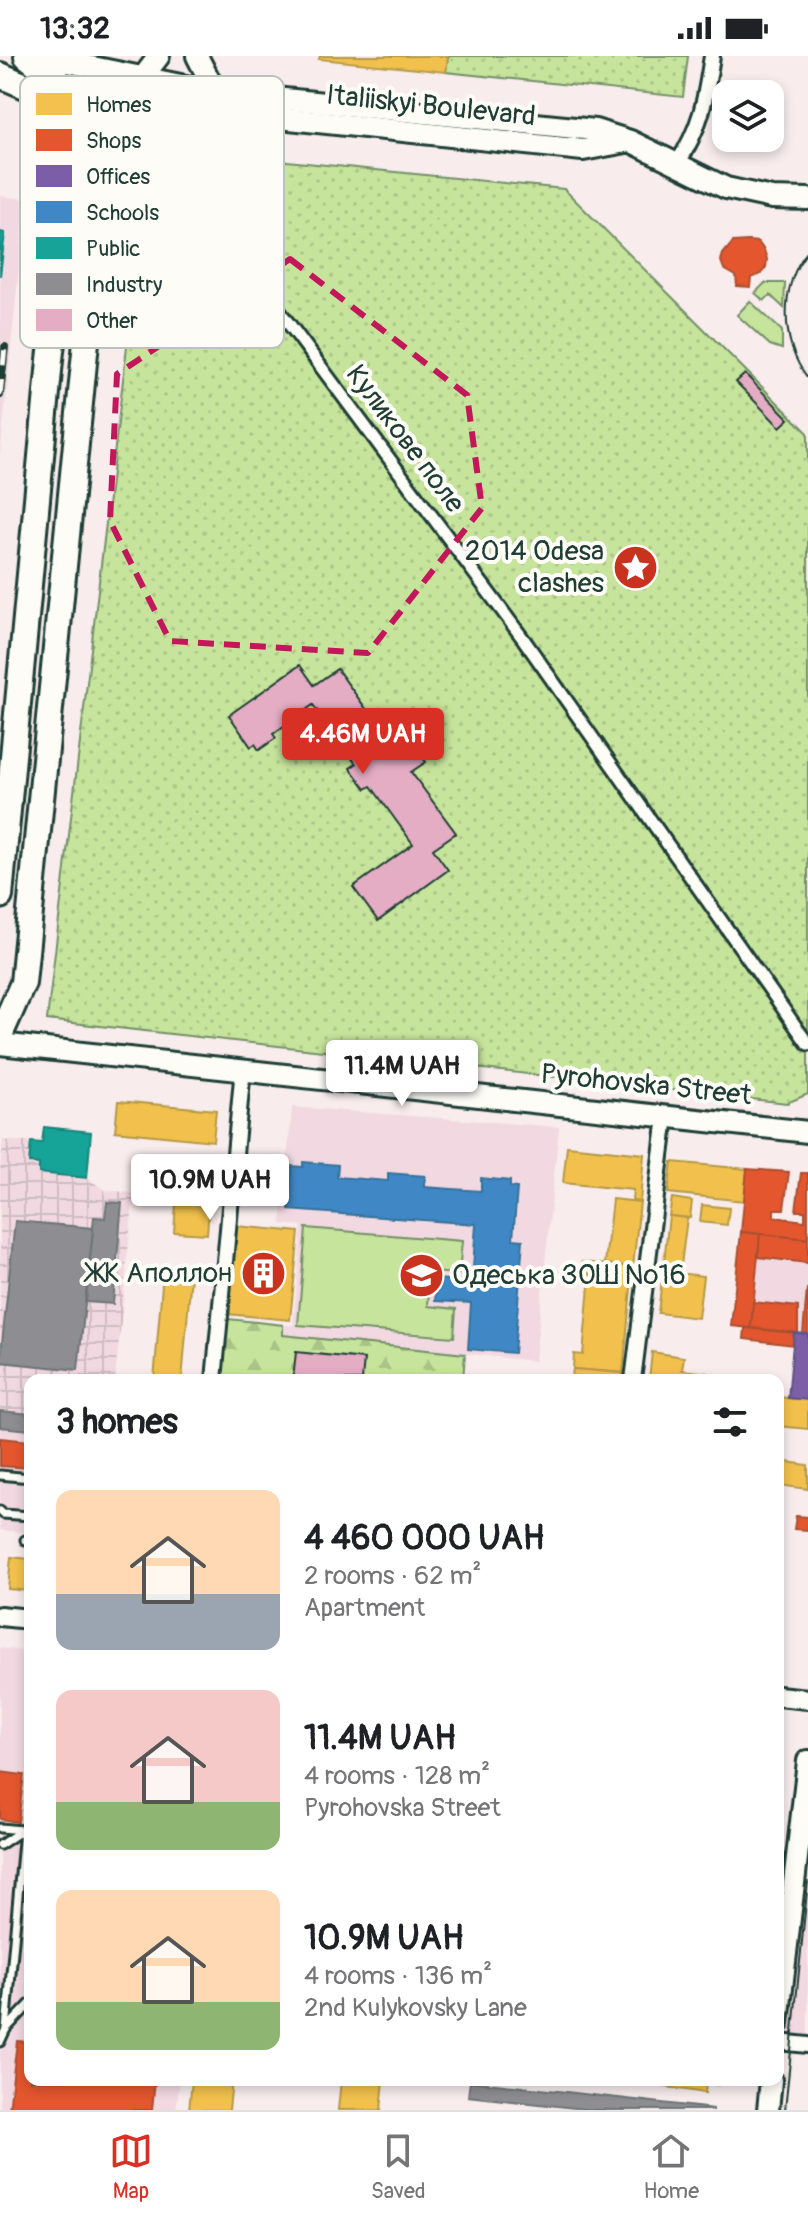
<!DOCTYPE html>
<meta charset="utf-8">
<style>
body{margin:0;font-family:Pangolin,sans-serif;background:#f2f2f2;color:#202124;height:100vh;display:flex;flex-direction:column;font-size:30px;white-space:nowrap}
*{box-sizing:border-box;margin:0}
p{font-size:26px;color:#757577}
.icon{flex:none;width:44px;height:44px;fill:none;stroke:currentColor;stroke-width:2;stroke-linecap:round;stroke-linejoin:round}
.map{position:relative;flex:1;overflow:hidden}
.drawer{position:absolute;left:24px;top:1318px;width:760px;height:712px;display:flex;flex-direction:column;background:#fff;border-radius:16px;box-shadow:0 4px 12px #0003}
.drawer>*{flex:none}
.fabs{position:absolute;left:712px;top:24px;display:grid;gap:16px}
.fabs a{display:grid;place-items:center;width:72px;height:72px;border-radius:16px;background:#fff;box-shadow:0 4px 12px #0003;font-size:40px}
.price{position:absolute;translate:-50% -68px;padding:0 18px;border-radius:8px;background:#fff;color:#222;font-size:26px;line-height:52px;filter:drop-shadow(0 2px 4px #0008)}
.price::after{content:'';position:absolute;left:50%;top:48px;width:24px;height:18px;margin-left:-12px;background:inherit;clip-path:polygon(0 0,100% 0,50% 100%)}
.price.active{background:#d93025;color:#fff}
ul{padding:0;list-style:none}
li{display:flex;align-items:center;gap:24px;height:200px;padding:0 32px}
li span{display:grid;place-items:center;flex:none;width:224px;height:160px;border-radius:16px;color:#555}
li>.icon{margin-inline-start:auto}
span .icon{width:96px;height:96px;fill:#fffc;stroke-width:1}
li b{font-size:34px}
h2{display:flex;justify-content:space-between;align-items:center;height:96px;padding:0 32px;font-size:34px}
.status{display:flex;justify-content:space-between;align-items:center;height:56px;padding:0 40px;background:#fff;direction:ltr}
.status svg{height:22px;fill:currentColor}
.menu{display:flex;justify-content:space-around;align-items:center;height:112px;border-top:2px solid #e0e0e0;background:#fff;font-size:22px;color:#757577}
.menu a{display:grid;justify-items:center;gap:4px}
.menu .active{color:#d93025}
.map>svg:first-child{display:block}
</style>
<div class="status"><b>13:32</b><svg viewBox="0 0 49 12"><path d="M0 12V9h3v3zM5 12V6h3v6zM10 12V3h3v9zM15 12V0h3v12zM26 1h20v11H26zM47 4h2v5h-2z"/></svg></div>
<div class="map">
<svg width="808" height="2054" viewBox="0 0 808 2054">
<defs>
<pattern id="industrial-grid" width="8" height="8" patternUnits="userSpaceOnUse" patternTransform="scale(2)"><rect width="8" height="8" fill="#f2d9e1"/><path d="M0 4h8M4 0v8" fill="none" stroke="#cfbbc2"/></pattern>
<pattern id="forest-firs" width="22" height="20" patternUnits="userSpaceOnUse" patternTransform="scale(2)"><rect width="22" height="20" fill="#c7e49c"/><path d="M5 1l3.5 6h-7zM16 11l3.5 6h-7z" fill="#aac487"/></pattern>
<pattern id="park-dots" width="8" height="8" patternUnits="userSpaceOnUse" patternTransform="scale(2)"><rect width="8" height="8" fill="#c7e49c"/><path d="M2 2h.1M6 6h.1" fill="none" stroke="#aac487" stroke-width="1.8" stroke-linecap="round"/></pattern>
</defs>
<rect width="100%" height="100%" fill="#f8eced"/>
<filter id="ink" filterUnits="userSpaceOnUse"><feTurbulence type="fractalNoise" baseFrequency=".0125" numOctaves="2"/><feDisplacementMap in="SourceGraphic" scale="16" xChannelSelector="R" yChannelSelector="G"/><feConvolveMatrix kernelMatrix="1 2 1 2 8 2 1 2 1" color-interpolation-filters="sRGB"/></filter>
<g filter="url(#ink)">
<g fill="#f2d9e1">
<polygon points="0,140 26,143 0,400"/>
<polygon points="292,1051 559,1071 535,1305 283,1279 283,1269 293,1269 302,1170 281,1168"/>
<polygon points="741,1176 808,1183 808,1278 731,1270"/>
<polygon points="0,1371 30,1374 30,1477 0,1474"/>
<polygon points="0,1592 30,1596 30,2024 180,2024 176,2054 0,2054"/>
<polygon points="808,1715 808,1987 779,1984"/>
</g>
<polygon fill="url(#industrial-grid)" points="3,1084 31,1086 29,1107 87,1122 105,1134 134,1137 115,1324 30,1324 30,1374 0,1371 0,1115"/>
<g fill="#c7e49c" stroke="#739068" stroke-width="2">
<polygon points="765,227 785,227 784,252 770,239 764,245 755,237"/>
<polygon points="750,245 782,275 782,293 770,289 737,259"/>
<polygon points="306,1172 462,1185 459,1218 430,1216 428,1250 456,1253 454,1281 298,1269"/>
</g>
<polygon fill="url(#forest-firs)" stroke="#739068" stroke-width="2" points="228,1263 283,1269 283,1279 465,1298 463,1324 220,1324"/>
<g fill="url(#park-dots)" stroke="#739068" stroke-width="2">
<polygon points="448,0 688,0 683,41 446,16"/>
<polygon points="228,99 564,133 808,377 808,1038 787,1047 47,964 139,189"/>
</g>
<g fill="#f2c14e" stroke="#b39946" stroke-width="2">
<polygon points="320,0 448,0 446,16 319,3"/>
<polygon points="118,1045 216,1054 213,1085 115,1075"/>
<polygon points="567,1090 644,1098 640,1146 632,1145 633,1134 563,1127"/>
<polygon points="179,1106 212,1109 207,1178 174,1176"/>
<polygon points="672,1106 747,1113 744,1145 668,1137"/>
<polygon points="672,1142 692,1145 690,1162 669,1160"/>
<polygon points="612,1143 640,1146 633,1211 605,1208"/>
<polygon points="702,1149 729,1152 727,1169 700,1166"/>
<polygon points="669,1160 687,1162 680,1217 663,1215"/>
<polygon points="236,1170 299,1176 290,1264 227,1258"/>
<polygon points="582,1206 633,1211 623,1317 573,1313 574,1298 583,1299 590,1218 581,1217"/>
<polygon points="663,1215 703,1220 698,1262 658,1257"/>
<polygon points="163,1217 191,1219 182,1324 154,1324"/>
<polygon points="652,1296 684,1301 682,1314 708,1317 707,1324 649,1324"/>
<polygon points="573,1313 623,1317 622,1324 571,1324"/>
<polygon points="778,1341 808,1344 808,1373 778,1370"/>
<polygon points="780,1405 808,1409 808,1433 778,1429"/>
<polygon points="11,1501 30,1503 30,1535 8,1533"/>
<polygon points="192,2024 232,2024 229,2054 189,2054"/>
<polygon points="341,2024 384,2024 381,2054 338,2054"/>
<polygon points="622,2024 719,2024 718,2029 706,2027 705,2037"/>
</g>
<g fill="#e4572e" stroke="#a94f30" stroke-width="2">
<polygon points="748,185 758,186 764,194 767,203 766,211 761,218 751,222 750,231 737,230 736,220 724,213 721,205 723,198 733,186"/>
<polygon points="747,1113 789,1116 784,1153 774,1153 774,1161 805,1165 805,1155 796,1155 801,1117 808,1117 808,1183 741,1176"/>
<polygon points="741,1176 760,1178 751,1272 731,1270"/>
<polygon points="760,1178 808,1183 808,1207 758,1201"/>
<polygon points="807,1233 808,1233 808,1278 803,1278"/>
<polygon points="753,1246 798,1251 798,1277 751,1272"/>
<polygon points="745,1272 794,1277 793,1289 744,1283"/>
<polygon points="0,1382 30,1385 30,1412 0,1410"/>
<polygon points="796,1460 808,1461 808,1474 794,1473"/>
<polygon points="0,1716 24,1719 18,1766 0,1763"/>
<polygon points="17,1985 30,1986 30,2024 155,2024 152,2054 9,2054"/>
</g>
<polygon fill="#7b5ea7" stroke="#5f5484" stroke-width="2" points="794,1277 808,1278 808,1344 788,1342"/>
<polygon fill="#3f88c5" stroke="#35729a" stroke-width="2" points="303,1106 338,1109 337,1121 388,1125 388,1117 425,1120 424,1131 481,1135 481,1122 510,1125 510,1131 517,1132 513,1183 523,1184 514,1297 468,1293 471,1247 435,1245 437,1223 472,1226 476,1168 289,1154 292,1110 303,1111"/>
<g fill="#17a398" stroke="#19847a" stroke-width="2">
<polygon points="0,176 5,177 0,220"/>
<polygon points="44,1071 91,1076 87,1122 39,1117 39,1108 29,1107 31,1086 42,1087"/>
</g>
<g fill="#8d8d92" stroke="#6c7576" stroke-width="2">
<polygon points="107,1146 122,1147 113,1248 86,1246 94,1161 105,1162"/>
<polygon points="15,1165 93,1172 78,1314 0,1306"/>
<polygon points="0,1355 30,1358 30,1374 0,1371"/>
<polygon points="470,2025 713,2053 713,2054 593,2054 468,2040"/>
</g>
<g fill="#e4adc4" stroke="#1f3d34" stroke-width="2">
<polygon points="745,318 789,363 780,371 736,326"/>
<polygon points="300,609 314,629 337,613 383,676 397,666 426,706 411,716 456,777 433,793 448,814 378,865 353,831 413,788 371,730 366,733 350,712 356,708 313,649 273,678 276,682 259,694 255,688 251,691 229,659"/>
<polygon points="296,1296 364,1303 362,1324 293,1324"/>
</g>
<g fill="none" stroke-linecap="round" stroke-linejoin="round">
<defs>
<g id="service">
<polyline points="0,1419 30,1422"/>
<polyline points="0,1455 3,1458 30,1460"/>
<polyline points="25,1484 30,1484"/>
<polyline points="0,1772 22,1774"/>
<polyline points="0,1789 30,1769"/>
<polyline points="6,1973 24,1774"/>
<polyline points="0,1986 6,1973 30,1948"/>
</g>
<polyline id="pedestrian" points="127,50 524,584 808,988"/>
<g id="minor">
<path d="M677,108c25,-39 28,-63 35,-108"/>
<polyline points="214,1324 243,1012"/>
<polyline points="633,1324 666,1060"/>
<polyline points="778,1986 808,1989"/>
</g>
<g id="tertiary">
<polyline points="0,1560 30,1563"/>
<polyline points="778,1640 808,1643"/>
</g>
<g id="secondary">
<polyline points="38,0 215,36 595,74 630,85 726,132 772,142 808,143"/>
<polyline points="197,0 219,43"/>
<polyline points="117,61 124,46 159,0"/>
<polyline points="72,109 97,73 129,53 148,46 232,57 583,94 626,86"/>
<polyline points="0,988 808,1076"/>
<polyline points="778,1967 808,1705"/>
<polyline points="768,2054 771,2024"/>
</g>
<g id="primary">
<polyline points="0,19 37,35 52,48 68,75 72,109 50,304 0,840"/>
<path d="M0,979l23,-52 81,-824c-12,-57 -34,-69 -77,-103"/>
</g>
</defs>
<use href="#service" stroke="#1f3d34" stroke-width="13"/>
<use href="#pedestrian" stroke="#1f3d34" stroke-width="17"/>
<use href="#minor" stroke="#1f3d34" stroke-width="20"/>
<use href="#tertiary" stroke="#1f3d34" stroke-width="24"/>
<use href="#secondary" stroke="#1f3d34" stroke-width="26"/>
<use href="#primary" stroke="#1f3d34" stroke-width="30"/>
<use href="#service" stroke="#fdfcf7" stroke-width="7"/>
<use href="#pedestrian" stroke="#fdfcf7" stroke-width="11"/>
<use href="#minor" stroke="#fdfcf7" stroke-width="14"/>
<use href="#tertiary" stroke="#fdfcf7" stroke-width="18"/>
<use href="#secondary" stroke="#fdfcf7" stroke-width="20"/>
<use href="#primary" stroke="#fdfcf7" stroke-width="24"/>
<g stroke="#1f3d34" stroke-width="2">
<path d="M808,195c-29,33 -28,93 0,127"/>
<polyline points="785,2054 808,1826"/>
</g>
<defs>
<polyline id="rail" points="0,339 5,291"/>
</defs>
<use href="#rail" stroke="#1f3d34" stroke-width="8"/>
<use href="#rail" stroke="#fdfcf7" stroke-width="5" stroke-dasharray="15" stroke-linecap="butt"/>
</g>
</g>
<path fill="none" stroke="#c2185b" stroke-width="6" stroke-dasharray="16 10" stroke-linejoin="round" d="M290,203l177,136 15,113 -114,145 -198,-12 -60,-120 7,-147z"/>
<defs>
<symbol id="sight-disc" viewBox="-11 -11 22 22"><circle r="9.5" fill="#c8321e" stroke="#fdfcf7"/><path d="M0-6L1.8-2.2L6-1.7L2.9 1.2L3.7 5.4L0 3.3L-3.7 5.4L-2.9 1.2L-6-1.7L-1.8-2.2Z" fill="#fff"/></symbol>
<symbol id="building-disc" viewBox="-11 -11 22 22"><circle r="9.5" fill="#c8321e" stroke="#fdfcf7"/><path d="M-4-6H4V6H1V3H-1V6H-4ZM-2.5-4.3h1.7v1.8h-1.7ZM.8-4.3h1.7v1.8H.8ZM-2.5-1h1.7V.8h-1.7ZM.8-1h1.7V.8H.8Z" fill="#fff"/></symbol>
<symbol id="school-disc" viewBox="-11 -11 22 22"><circle r="9.5" fill="#c8321e" stroke="#fdfcf7"/><path d="M0-5L7-2L0 1L-7-2ZM-4 1L0 2.5L4 1V4Q0 6-4 4Z" fill="#fff"/></symbol>
</defs>
<g fill-rule="evenodd">
<use href="#sight-disc" x="610" y="486" width="51" height="51"/>
<use href="#building-disc" x="238" y="1192" width="51" height="51"/>
<use href="#school-disc" x="396" y="1194" width="51" height="51"/>
</g>
<g text-anchor="middle" dominant-baseline="central" stroke-width="8" stroke-linejoin="round" paint-order="stroke">
<g font-size="28" fill="#1f3d34" stroke="#fdfcf7">
<text transform="translate(431 50) rotate(6)">Italiiskyi Boulevard</text>
<text transform="translate(405 383) rotate(53)">Куликове поле</text>
<text transform="translate(646 1029) rotate(6)">Pyrohovska Street</text>
</g>
<g font-size="28" fill="#1f3d34" stroke="#fdfcf7" text-anchor="end">
<text x="604" y="495">2014 Odesa<tspan x="604" dy="32">clashes</tspan></text>
<text x="232" y="1217">ЖК Аполлон</text>
<text x="452" y="1219" text-anchor="start">Одеська ЗОШ №16</text>
</g>
</g>
<rect x="20" y="20" width="264" height="272" rx="12" fill="#fdfcf7" stroke="#bac3bc" stroke-width="2"/>
<rect x="36" y="37" width="36" height="22" fill="#f2c14e"/>
<rect x="36" y="73" width="36" height="22" fill="#e4572e"/>
<rect x="36" y="109" width="36" height="22" fill="#7b5ea7"/>
<rect x="36" y="145" width="36" height="22" fill="#3f88c5"/>
<rect x="36" y="181" width="36" height="22" fill="#17a398"/>
<rect x="36" y="217" width="36" height="22" fill="#8d8d92"/>
<rect x="36" y="253" width="36" height="22" fill="#e4adc4"/>
<g font-size="22" fill="#1f3d34">
<text x="86" y="56">Homes</text>
<text x="86" y="92">Shops</text>
<text x="86" y="128">Offices</text>
<text x="86" y="164">Schools</text>
<text x="86" y="200">Public</text>
<text x="86" y="236">Industry</text>
<text x="86" y="272">Other</text>
</g>
</svg>
<div class="fabs">
<a><svg class="icon" aria-label="layers" viewBox="0 0 24 24"><path d="M12 4l9 5-9 5-9-5zM3 14l9 5 9-5"/></svg></a>
</div>
<b class="price active" style="left:363px;top:720px">4.46M UAH</b>
<b class="price" style="left:402px;top:1052px">11.4M UAH</b>
<b class="price" style="left:210px;top:1166px">10.9M UAH</b>
<section class="drawer">
<h2>3 homes<svg class="icon" aria-label="filters" viewBox="0 0 24 24"><path d="M4 7h16M4 17h16"/><circle cx="9" cy="7" r="2"/><circle cx="15" cy="17" r="2"/></svg></h2>
<ul>
<li><span style="background:linear-gradient(#ffd9b3 65%,#9aa5b1 0)"><svg class="icon" aria-label="home" viewBox="0 0 24 24"><path d="M3 11l9-7 9 7M6 9v11h12V9"/></svg></span><div><b>4 460 000 UAH</b><p>2 rooms · 62 m²</p><p>Apartment</p></div></li>
<li><span style="background:linear-gradient(#f6c9c9 70%,#8fb573 0)"><svg class="icon" aria-label="home" viewBox="0 0 24 24"><path d="M3 11l9-7 9 7M6 9v11h12V9"/></svg></span><div><b>11.4M UAH</b><p>4 rooms · 128 m²</p><p>Pyrohovska Street</p></div></li>
<li><span style="background:linear-gradient(#ffd9b3 70%,#8fb573 0)"><svg class="icon" aria-label="home" viewBox="0 0 24 24"><path d="M3 11l9-7 9 7M6 9v11h12V9"/></svg></span><div><b>10.9M UAH</b><p>4 rooms · 136 m²</p><p>2nd Kulykovsky Lane</p></div></li>
</ul>
</section>
</div>
<nav class="menu">
<a class="active"><svg class="icon" aria-label="map" viewBox="0 0 24 24"><path d="M3 6l6-2 6 2 6-2v14l-6 2-6-2-6 2zM9 4v14M15 6v14"/></svg>Map</a>
<a><svg class="icon" aria-label="saved" viewBox="0 0 24 24"><path d="M7 4h10v16l-5-4-5 4z"/></svg>Saved</a>
<a><svg class="icon" aria-label="home" viewBox="0 0 24 24"><path d="M3 11l9-7 9 7M6 9v11h12V9"/></svg>Home</a>
</nav>
